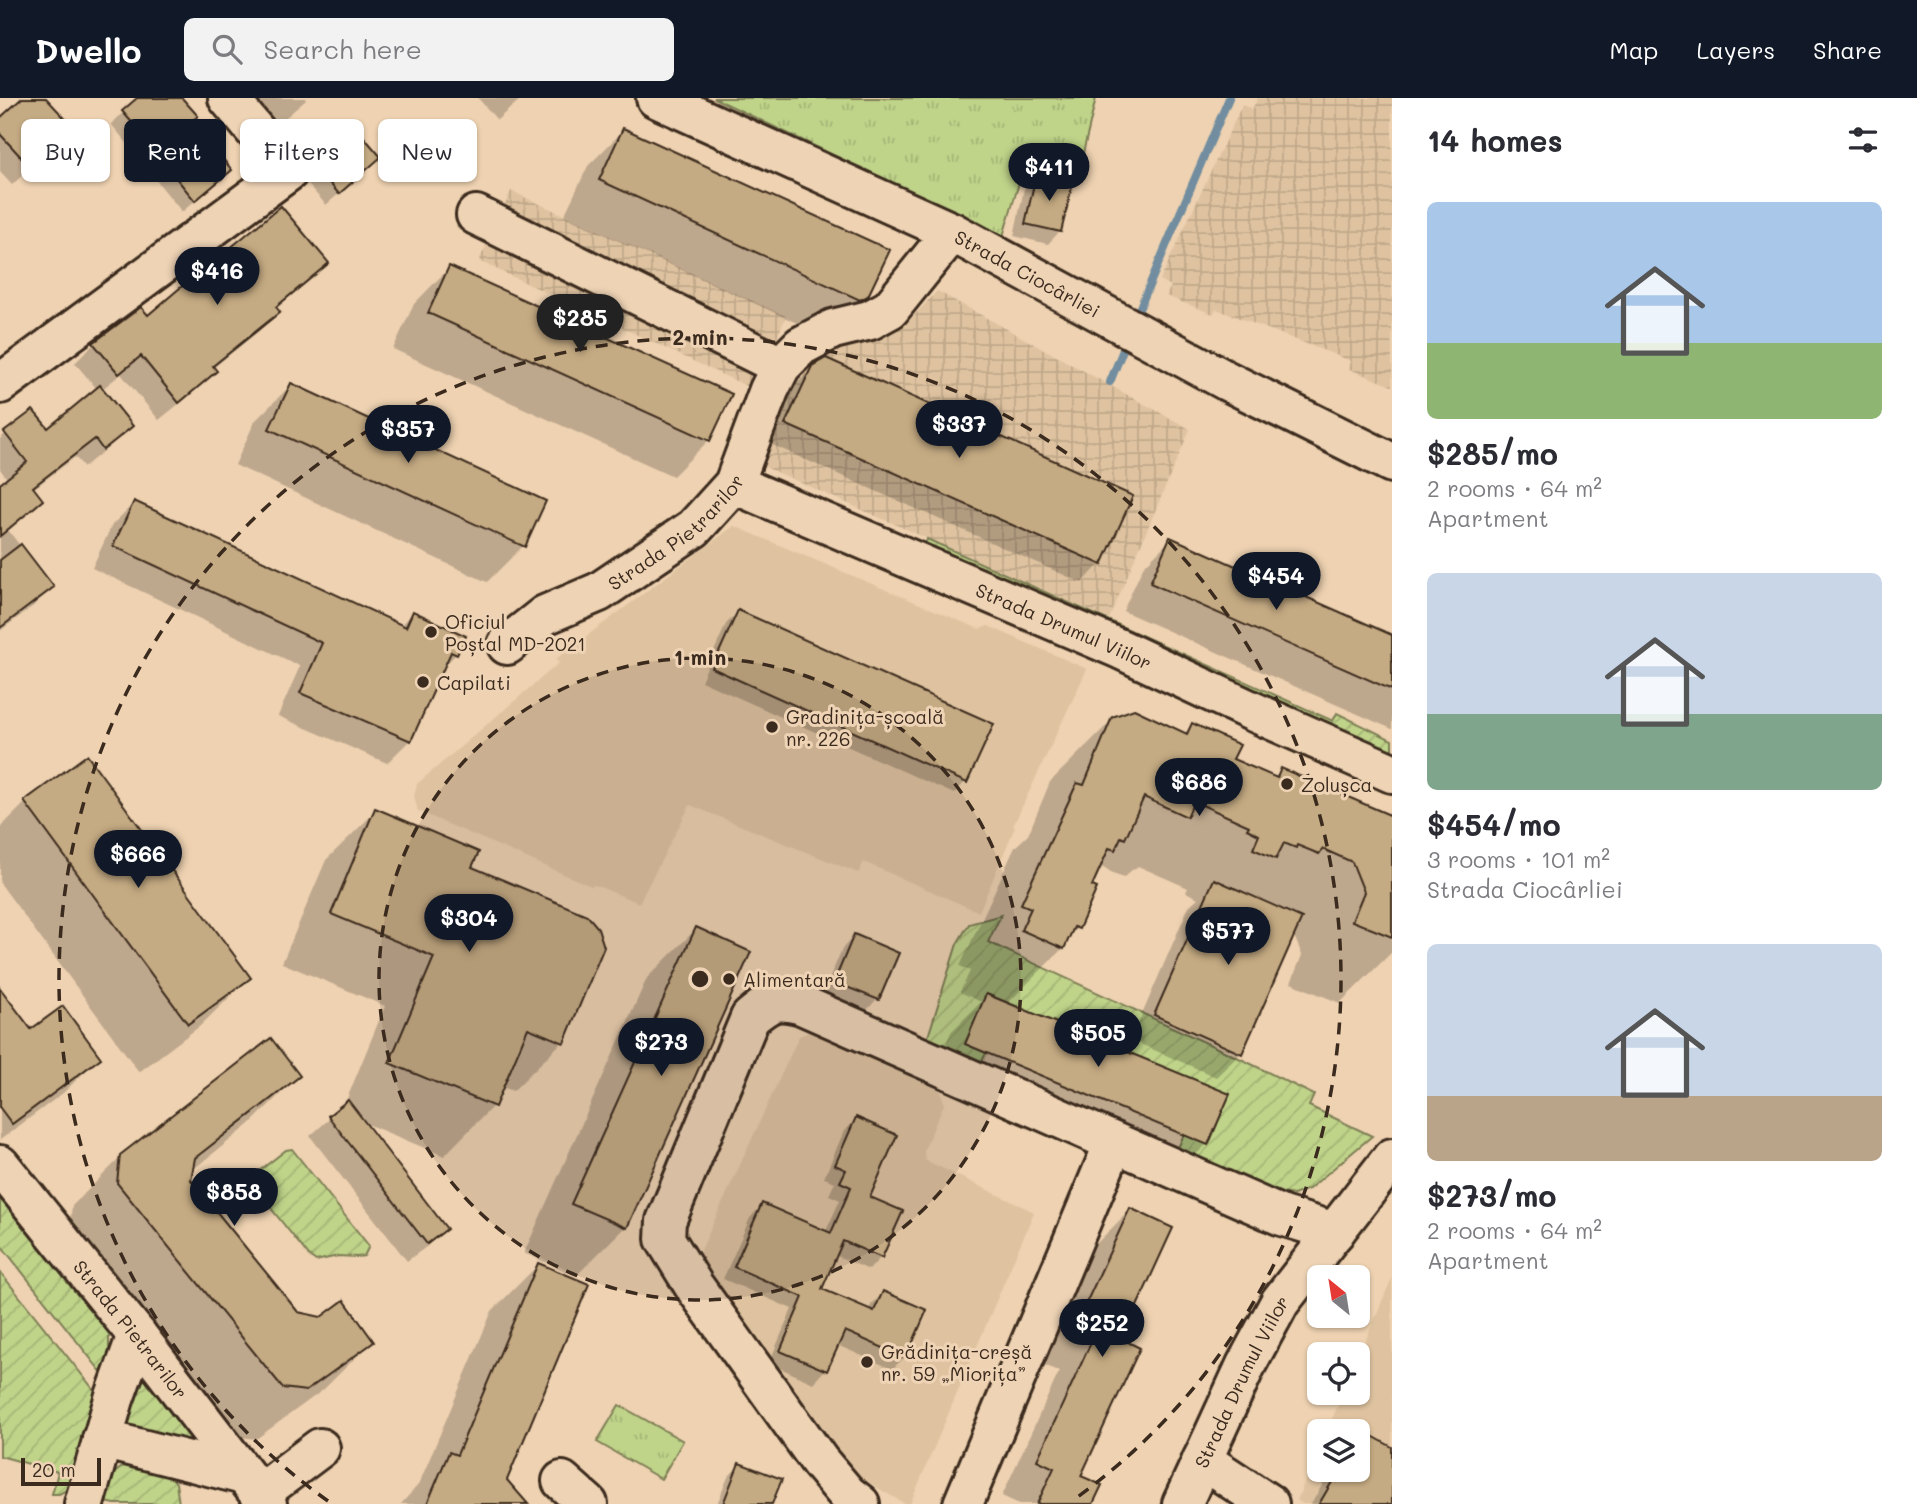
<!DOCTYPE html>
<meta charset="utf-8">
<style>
body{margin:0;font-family:Mali,sans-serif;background:#f2f2f3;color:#2b2b33;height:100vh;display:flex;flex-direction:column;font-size:26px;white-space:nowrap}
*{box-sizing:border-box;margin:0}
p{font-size:23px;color:#7c7c81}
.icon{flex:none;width:38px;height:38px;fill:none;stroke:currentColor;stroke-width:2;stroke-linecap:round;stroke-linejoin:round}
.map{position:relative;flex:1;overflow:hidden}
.panel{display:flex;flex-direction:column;background:#fff;width:525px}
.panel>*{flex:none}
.guide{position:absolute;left:21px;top:21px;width:665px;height:63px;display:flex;gap:14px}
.needle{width:46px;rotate:330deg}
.fabs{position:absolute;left:1307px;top:1167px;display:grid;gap:14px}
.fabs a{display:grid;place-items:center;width:63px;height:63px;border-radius:10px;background:#fff;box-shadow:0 2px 5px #0004;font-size:35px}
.scale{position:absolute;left:21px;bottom:18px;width:80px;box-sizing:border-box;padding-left:7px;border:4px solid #3b2a1e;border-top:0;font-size:19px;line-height:24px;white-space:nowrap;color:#3b2a1e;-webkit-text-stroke:5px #eed3b5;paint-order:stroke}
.price{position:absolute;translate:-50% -60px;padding:0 16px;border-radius:24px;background:#111827;color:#fff;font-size:23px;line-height:46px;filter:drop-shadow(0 2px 4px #0008)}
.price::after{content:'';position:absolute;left:50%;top:42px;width:21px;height:16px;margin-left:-10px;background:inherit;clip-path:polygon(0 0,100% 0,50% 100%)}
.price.selected{background:#222;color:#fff}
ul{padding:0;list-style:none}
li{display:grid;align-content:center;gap:14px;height:371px;padding:0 35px}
li span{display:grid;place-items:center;height:217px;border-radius:10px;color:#555}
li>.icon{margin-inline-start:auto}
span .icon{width:126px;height:126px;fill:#fffc;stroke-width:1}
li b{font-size:30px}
h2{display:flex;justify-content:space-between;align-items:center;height:84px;padding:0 35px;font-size:30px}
.pill{padding:0 24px;border-radius:10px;background:#fff;box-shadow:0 2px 5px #0004;font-size:24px;line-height:63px}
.pill.selected{background:#111827;color:#fff}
header{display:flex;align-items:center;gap:42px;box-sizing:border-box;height:98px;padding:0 35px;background:#111827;color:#fff}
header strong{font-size:33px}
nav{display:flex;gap:38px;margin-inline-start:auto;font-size:24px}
.search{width:490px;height:63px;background:#f2f2f3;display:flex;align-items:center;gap:18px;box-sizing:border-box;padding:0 24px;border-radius:10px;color:#7c7c81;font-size:26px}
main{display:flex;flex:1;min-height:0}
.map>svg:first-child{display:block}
</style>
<header>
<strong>Dwello</strong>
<div class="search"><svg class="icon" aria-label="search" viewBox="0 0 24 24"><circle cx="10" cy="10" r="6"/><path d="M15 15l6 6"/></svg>Search here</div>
<nav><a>Map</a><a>Layers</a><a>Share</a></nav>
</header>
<main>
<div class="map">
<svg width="1392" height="1406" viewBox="0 0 1392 1406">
<defs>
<pattern id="industrial-grid" width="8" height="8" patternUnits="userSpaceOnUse" patternTransform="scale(1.75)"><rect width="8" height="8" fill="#dfc3a0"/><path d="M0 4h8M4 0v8" fill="none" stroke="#c0a889"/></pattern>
<pattern id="park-tufts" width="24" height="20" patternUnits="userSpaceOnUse" patternTransform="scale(1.75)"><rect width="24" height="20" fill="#bfd389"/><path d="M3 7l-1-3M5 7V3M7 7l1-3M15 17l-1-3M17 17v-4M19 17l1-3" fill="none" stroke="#a5b576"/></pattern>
<pattern id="garden-furrows" width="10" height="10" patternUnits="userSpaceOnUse" patternTransform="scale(1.75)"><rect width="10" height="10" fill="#bfd389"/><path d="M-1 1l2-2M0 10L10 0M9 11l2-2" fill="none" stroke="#a5b576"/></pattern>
</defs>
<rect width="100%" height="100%" fill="#eed2b1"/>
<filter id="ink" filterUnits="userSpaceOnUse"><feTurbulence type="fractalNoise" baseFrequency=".0143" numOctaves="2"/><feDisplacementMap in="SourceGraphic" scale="14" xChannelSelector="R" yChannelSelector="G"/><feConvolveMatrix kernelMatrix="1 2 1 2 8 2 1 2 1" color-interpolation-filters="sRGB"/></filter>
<g filter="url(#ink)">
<g fill="#dfc3a0">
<polygon points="734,428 979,531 988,528 1087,571 1013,728 1015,729 979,814 864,764 858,775 690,707 639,805 595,787 591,788 418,713 414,698 417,686 559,565 556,561"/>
<polygon points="811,933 941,993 944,1006 924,1052 925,1062 1034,1114 910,1406 905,1406 831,1362 695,1165 799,938"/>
<polygon points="1392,1180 1392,1406 1303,1406 1297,1402 1319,1350 1320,1372 1358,1372 1358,1334 1327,1333 1343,1295 1358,1295 1358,1260"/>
</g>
<g fill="url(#industrial-grid)">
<polygon points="1258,0 1392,0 1392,288 1349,271 1351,263 1216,211 1213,216 1166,198 1171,188 1160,182 1242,7 1252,11"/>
<polygon points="511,93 786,218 755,292 479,163"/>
<polygon points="937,193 1190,331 1109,521 765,369 762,352 800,259 899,216 910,222"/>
</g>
<g fill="url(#park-tufts)" stroke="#7d7e54" stroke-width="2">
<polygon points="714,0 1096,0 1080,68 1027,58 1003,138"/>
<polygon points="619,1307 683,1343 661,1381 597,1344"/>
</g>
<g fill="url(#garden-furrows)" stroke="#7d7e54" stroke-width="2">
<polygon points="927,441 1333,623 1337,615 1392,642 1392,662 924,451"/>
<polygon points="1001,817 988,844 1241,961 1314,997 1309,1008 1372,1038 1309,1091 1294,1097 1274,1094 1176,1055 1184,1036 1209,1046 1229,996 987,896 966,946 986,955 978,973 927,942 957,846 969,826"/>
<polygon points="292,1051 369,1148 364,1158 357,1159 338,1158 316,1163 309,1158 254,1089 254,1077 286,1052"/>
<polygon points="0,1089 109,1228 109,1254 102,1275 0,1146"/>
<polygon points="0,1174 98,1297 73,1389 59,1396 52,1396 58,1374 0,1358"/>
<path d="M146,1280l8,3 42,61 -13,2 -48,-12c-1,-2 -6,-8 -6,-10 -2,-11 9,-38 17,-44z"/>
<polygon points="126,1366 167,1373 176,1385 179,1406 115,1406 101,1403 112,1377"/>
</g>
<g fill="#0003">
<polygon points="24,0 44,0 53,49 12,87 0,74 0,22"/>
<polygon points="140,0 180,0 190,23 230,72 182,114 147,71 148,70 111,26"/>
<polygon points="257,0 305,0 306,2 277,27"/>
<polygon points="478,0 522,0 497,22"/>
<polygon points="350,25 367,71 326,107 297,74"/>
<polygon points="624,32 867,197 830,234 823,237 564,118 588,68"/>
<polygon points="1036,79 1060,133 1048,146 1014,138 1024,91"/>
<polygon points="326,165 308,184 275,211 278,214 259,233 213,270 215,273 196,292 159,322 121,276 101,292 130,328 111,347 84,369 75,359 32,392 41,402 8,432 52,489 33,508 0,533 0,388 8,382 0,371 0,341 6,335 47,332 97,291 75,265 94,246 148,220"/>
<polygon points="449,170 709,342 673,378 393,251 414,206"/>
<polygon points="813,269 1100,466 1082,485 768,345 794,289"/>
<polygon points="291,287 544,404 523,448 487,484 235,367 255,323"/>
<polygon points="134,405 400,528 413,515 456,556 442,570 410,642 387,665 278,618 300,568 92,470 112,427"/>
<polygon points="1171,441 1392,539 1392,631 1123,513 1143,469"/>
<polygon points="738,514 966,683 954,696 701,583 726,526"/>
<polygon points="1113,621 1184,636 1192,627 1231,662 1273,680 1282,672 1392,720 1392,854 1340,905 1291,885 1302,857 1293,835 1241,955 1216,979 1131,942 1189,808 1198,800 1186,794 1188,790 1138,768 1134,772 1133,771 1123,780 1099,768 1090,788 1095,791 1077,830 1067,840 1063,850 1007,906 1207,1046 1171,1081 931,982 951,934 981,904 960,894 970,873 960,868 1015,749 1028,737 1050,684"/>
<polygon points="87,660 249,880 200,928 139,974 0,785 0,730 25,705"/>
<polygon points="376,713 470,770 562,944 513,993 502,989 493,1008 444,1058 362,1024 445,1130 426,1149 407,1163 310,1038 344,1008 385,908 282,865 326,762"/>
<polygon points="696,831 625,1129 576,1178 524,1155 647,880"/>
<polygon points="854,838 896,856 877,901 865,914 823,896 842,851"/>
<polygon points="0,893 31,934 99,960 63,995 0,1042"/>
<polygon points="298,978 249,1027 191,1073 189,1083 297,1215 372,1243 323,1292 256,1341 234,1338 69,1135 72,1108 121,1059"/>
<polygon points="857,1021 868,1100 881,1159 869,1172 835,1157 820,1191 869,1212 871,1207 883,1195 905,1259 892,1271 837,1247 825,1272 813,1285 769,1265 792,1211 723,1181 750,1120 762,1107 825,1135 840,1102 829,1097 835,1084 824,1080 844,1033"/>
<polygon points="1130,1112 1120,1242 1079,1379 1091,1406 1019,1406 1002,1398 1059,1274 1041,1265 1094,1148"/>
<polygon points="538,1167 504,1383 526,1406 401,1406 419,1386 492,1213"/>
<polygon points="1358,1339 1392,1406 1311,1406 1331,1372 1358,1372"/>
<polygon points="740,1367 770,1406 717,1406 728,1379"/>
</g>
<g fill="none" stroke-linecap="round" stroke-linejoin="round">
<g stroke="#718d9f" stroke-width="8">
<polyline points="1140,209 1229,0"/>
<polyline points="1110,284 1127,242"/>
</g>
</g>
<g fill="#c5ab83" stroke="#3b2a1e" stroke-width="2">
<polygon points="22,0 46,0 74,30 31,70 0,36 0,20"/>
<polygon points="137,0 182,0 198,18 192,23 232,72 195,103 158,58 160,57 122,13"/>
<polygon points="350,23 381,59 339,96 308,60"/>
<polygon points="623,30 890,152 868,198 860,202 599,82"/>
<polygon points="1036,77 1073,85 1061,134 1025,126"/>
<polygon points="281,108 329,165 276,209 280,214 213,268 217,273 179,305 141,258 119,276 93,245 141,209 148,217 187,184 186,183 228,149 229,151"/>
<polygon points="449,168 732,296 710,343 428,215"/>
<polygon points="826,260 1133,398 1102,467 785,326 812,268"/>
<polygon points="291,285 546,403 525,449 269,331"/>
<polygon points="100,287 133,328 103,352 95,341 33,389 43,402 0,438 0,386 27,364 4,334 33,312 48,330"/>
<polygon points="134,403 406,529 413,513 466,538 457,557 451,554 411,643 300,595 322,545 113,448"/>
<polygon points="1170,439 1392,537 1392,592 1150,485"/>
<polygon points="21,446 54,489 0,530 0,462"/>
<polygon points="738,512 994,626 967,685 712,570"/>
<polygon points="1134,611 1187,636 1192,625 1240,647 1233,661 1277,680 1281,670 1392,718 1392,839 1352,823 1364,794 1352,764 1323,751 1319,756 1297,747 1296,750 1284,745 1276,761 1253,751 1259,737 1247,731 1249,728 1200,706 1198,710 1192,708 1187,719 1144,699 1125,741 1121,739 1115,752 1109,750 1092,788 1097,790 1079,831 1074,829 1064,851 1021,832 1031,810 1021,806 1077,685 1084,687 1112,619"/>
<polygon points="87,657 251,880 188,926 24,703"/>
<polygon points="375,710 479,754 472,769 587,817 598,830 604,849 564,945 528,930 495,1009 389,965 434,859 331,816"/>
<polygon points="1214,781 1302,820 1242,956 1154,917"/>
<polygon points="696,829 751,854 627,1130 571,1106"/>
<polygon points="854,836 899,855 879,902 834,884"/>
<polygon points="0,890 31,931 63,908 101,960 12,1026 0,1010"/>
<polygon points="986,896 1230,996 1208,1047 965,946"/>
<polygon points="271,940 300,978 195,1060 191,1082 298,1214 321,1219 344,1202 374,1244 306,1293 283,1290 117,1085 120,1057"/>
<polygon points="348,1002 447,1131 427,1146 328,1018"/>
<polygon points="856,1019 897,1037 870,1099 903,1113 882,1160 843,1143 822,1191 874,1213 883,1193 927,1212 906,1260 845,1233 827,1273 780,1253 803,1199 734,1169 762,1105 831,1135 851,1089 840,1084 846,1072 835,1067"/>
<polygon points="1130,1110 1173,1130 1122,1241 1140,1250 1081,1378 1102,1387 1093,1406 1037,1406 1054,1370 1037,1362 1094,1238 1075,1229"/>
<polygon points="538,1165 589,1186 507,1382 528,1406 427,1406 449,1354 457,1357"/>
<polygon points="1358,1330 1392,1349 1392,1406 1319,1406 1339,1372 1358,1372"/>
<polygon points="739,1365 782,1381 772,1406 723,1406"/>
</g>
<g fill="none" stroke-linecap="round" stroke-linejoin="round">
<defs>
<g id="minor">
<path id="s1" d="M656,0l296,134 275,149 165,82"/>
<polyline points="476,117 781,268"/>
<polyline points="0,286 289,73 228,0"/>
<path id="s2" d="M734,386l386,165 134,63 138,61"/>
<path id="s3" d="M507,547l38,-30 54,-23 95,-64 40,-44 35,-94 12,-24 20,-20 32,-17 37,-9 20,-11 62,-77"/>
<path id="s4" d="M0,1067l137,170 130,169"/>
<polyline points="102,1341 244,1377"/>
<polyline points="1202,1362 1269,1406"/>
<polyline points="562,1383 588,1406"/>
<polyline points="259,1396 320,1350"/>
<polyline points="84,1406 114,1301 137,1237"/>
<path d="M860,1406l-13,-10 -27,-32 -126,-176 -29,-47 1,-18 84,-203c20,-17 27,-20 52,-13l480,211 53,16"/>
<polyline points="963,1406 1114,1045"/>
<path id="s5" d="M1182,1406l64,-139 34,-63 112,-144"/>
</g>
</defs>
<use href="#minor" stroke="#3b2a1e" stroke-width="44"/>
<use href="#minor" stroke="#eed3b5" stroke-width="38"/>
</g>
</g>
<circle cx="700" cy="881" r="321" fill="#3b2a1e" fill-opacity=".12"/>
<g fill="none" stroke="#3b2a1e" stroke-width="3.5" stroke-dasharray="12 9">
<circle cx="700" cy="881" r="321"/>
<path d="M328 1403A641 641 0 1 1 1072 1403"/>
</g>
<g fill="#3b2a1e" stroke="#eed3b5" stroke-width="2.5">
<circle cx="431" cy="534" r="7"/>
<circle cx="423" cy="584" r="7"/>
<circle cx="772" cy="629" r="7"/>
<circle cx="1287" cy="686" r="7"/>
<circle cx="729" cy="881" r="7"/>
<circle cx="867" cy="1264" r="7"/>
</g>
<g text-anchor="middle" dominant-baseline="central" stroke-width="6" stroke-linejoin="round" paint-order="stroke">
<g font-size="19" fill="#3b2a1e" stroke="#eed3b5">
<text stroke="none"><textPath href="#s1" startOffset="411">Strada Ciocârliei</textPath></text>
<text stroke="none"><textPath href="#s3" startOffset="205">Strada Pietrarilor</textPath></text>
<text stroke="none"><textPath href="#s2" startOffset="359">Strada Drumul Viilor</textPath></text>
<text stroke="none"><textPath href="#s4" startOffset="210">Strada Pietrarilor</textPath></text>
<text stroke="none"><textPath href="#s5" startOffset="136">Strada Drumul Viilor</textPath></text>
</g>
<g font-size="19" fill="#3b2a1e" stroke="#eed3b5" text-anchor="start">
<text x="445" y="523">Oficiul<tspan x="445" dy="22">Poștal MD-2021</tspan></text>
<text x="437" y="584">Capilati</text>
<text x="786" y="618">Gradinița-școală<tspan x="786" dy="22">nr. 226</tspan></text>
<text x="1301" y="686">Zolușca</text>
<text x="743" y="881">Alimentară</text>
<text x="881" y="1253">Grădinița-creșă<tspan x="881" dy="22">nr. 59 „Miorița”</tspan></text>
</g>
</g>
<circle cx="700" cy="881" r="10" fill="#3b2a1e" stroke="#eed3b5" stroke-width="3.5"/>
<g font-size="21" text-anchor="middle" font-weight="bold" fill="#3b2a1e" stroke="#eed3b5" stroke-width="6" stroke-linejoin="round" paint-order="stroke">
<text x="700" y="247">2 min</text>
<text x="700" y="567">1 min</text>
</g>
</svg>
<div class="fabs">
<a><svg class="needle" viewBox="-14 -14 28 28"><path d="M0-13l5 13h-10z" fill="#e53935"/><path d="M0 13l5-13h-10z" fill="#7c7c81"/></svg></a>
<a><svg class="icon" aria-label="locate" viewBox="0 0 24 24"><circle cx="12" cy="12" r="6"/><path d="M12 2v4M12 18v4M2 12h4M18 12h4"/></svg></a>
<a><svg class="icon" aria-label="layers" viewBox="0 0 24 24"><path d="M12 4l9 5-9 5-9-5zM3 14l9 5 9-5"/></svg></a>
</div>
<div class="scale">20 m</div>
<b class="price" style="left:1049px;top:105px">$411</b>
<b class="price" style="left:217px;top:209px">$416</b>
<b class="price selected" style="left:580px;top:256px">$285</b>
<b class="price" style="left:959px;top:362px">$337</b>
<b class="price" style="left:408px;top:367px">$357</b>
<b class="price" style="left:1276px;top:514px">$454</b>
<b class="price" style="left:1199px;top:720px">$686</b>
<b class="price" style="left:138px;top:792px">$666</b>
<b class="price" style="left:469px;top:856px">$304</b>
<b class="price" style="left:1228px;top:869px">$577</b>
<b class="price" style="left:1098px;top:971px">$505</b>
<b class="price" style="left:661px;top:980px">$273</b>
<b class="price" style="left:234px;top:1130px">$858</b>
<b class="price" style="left:1102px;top:1261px">$252</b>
<div class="guide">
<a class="pill">Buy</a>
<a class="pill selected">Rent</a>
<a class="pill">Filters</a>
<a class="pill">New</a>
</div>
</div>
<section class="panel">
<h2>14 homes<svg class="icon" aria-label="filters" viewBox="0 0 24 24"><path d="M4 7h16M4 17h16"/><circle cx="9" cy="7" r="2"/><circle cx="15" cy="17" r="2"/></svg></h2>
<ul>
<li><span style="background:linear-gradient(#a9c7e8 65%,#8fb573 0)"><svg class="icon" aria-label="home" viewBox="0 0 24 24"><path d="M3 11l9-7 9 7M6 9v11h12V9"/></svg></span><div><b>$285/mo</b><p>2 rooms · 64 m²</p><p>Apartment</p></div></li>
<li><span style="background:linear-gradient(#c9d6e8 65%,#7fa58c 0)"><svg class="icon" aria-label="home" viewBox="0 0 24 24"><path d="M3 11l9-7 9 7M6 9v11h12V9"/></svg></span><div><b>$454/mo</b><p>3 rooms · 101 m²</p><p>Strada Ciocârliei</p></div></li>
<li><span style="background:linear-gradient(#c9d6e8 70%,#b9a48a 0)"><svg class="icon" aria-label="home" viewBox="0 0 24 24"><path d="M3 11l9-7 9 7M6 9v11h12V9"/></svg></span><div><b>$273/mo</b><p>2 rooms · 64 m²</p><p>Apartment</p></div></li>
</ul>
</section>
</main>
